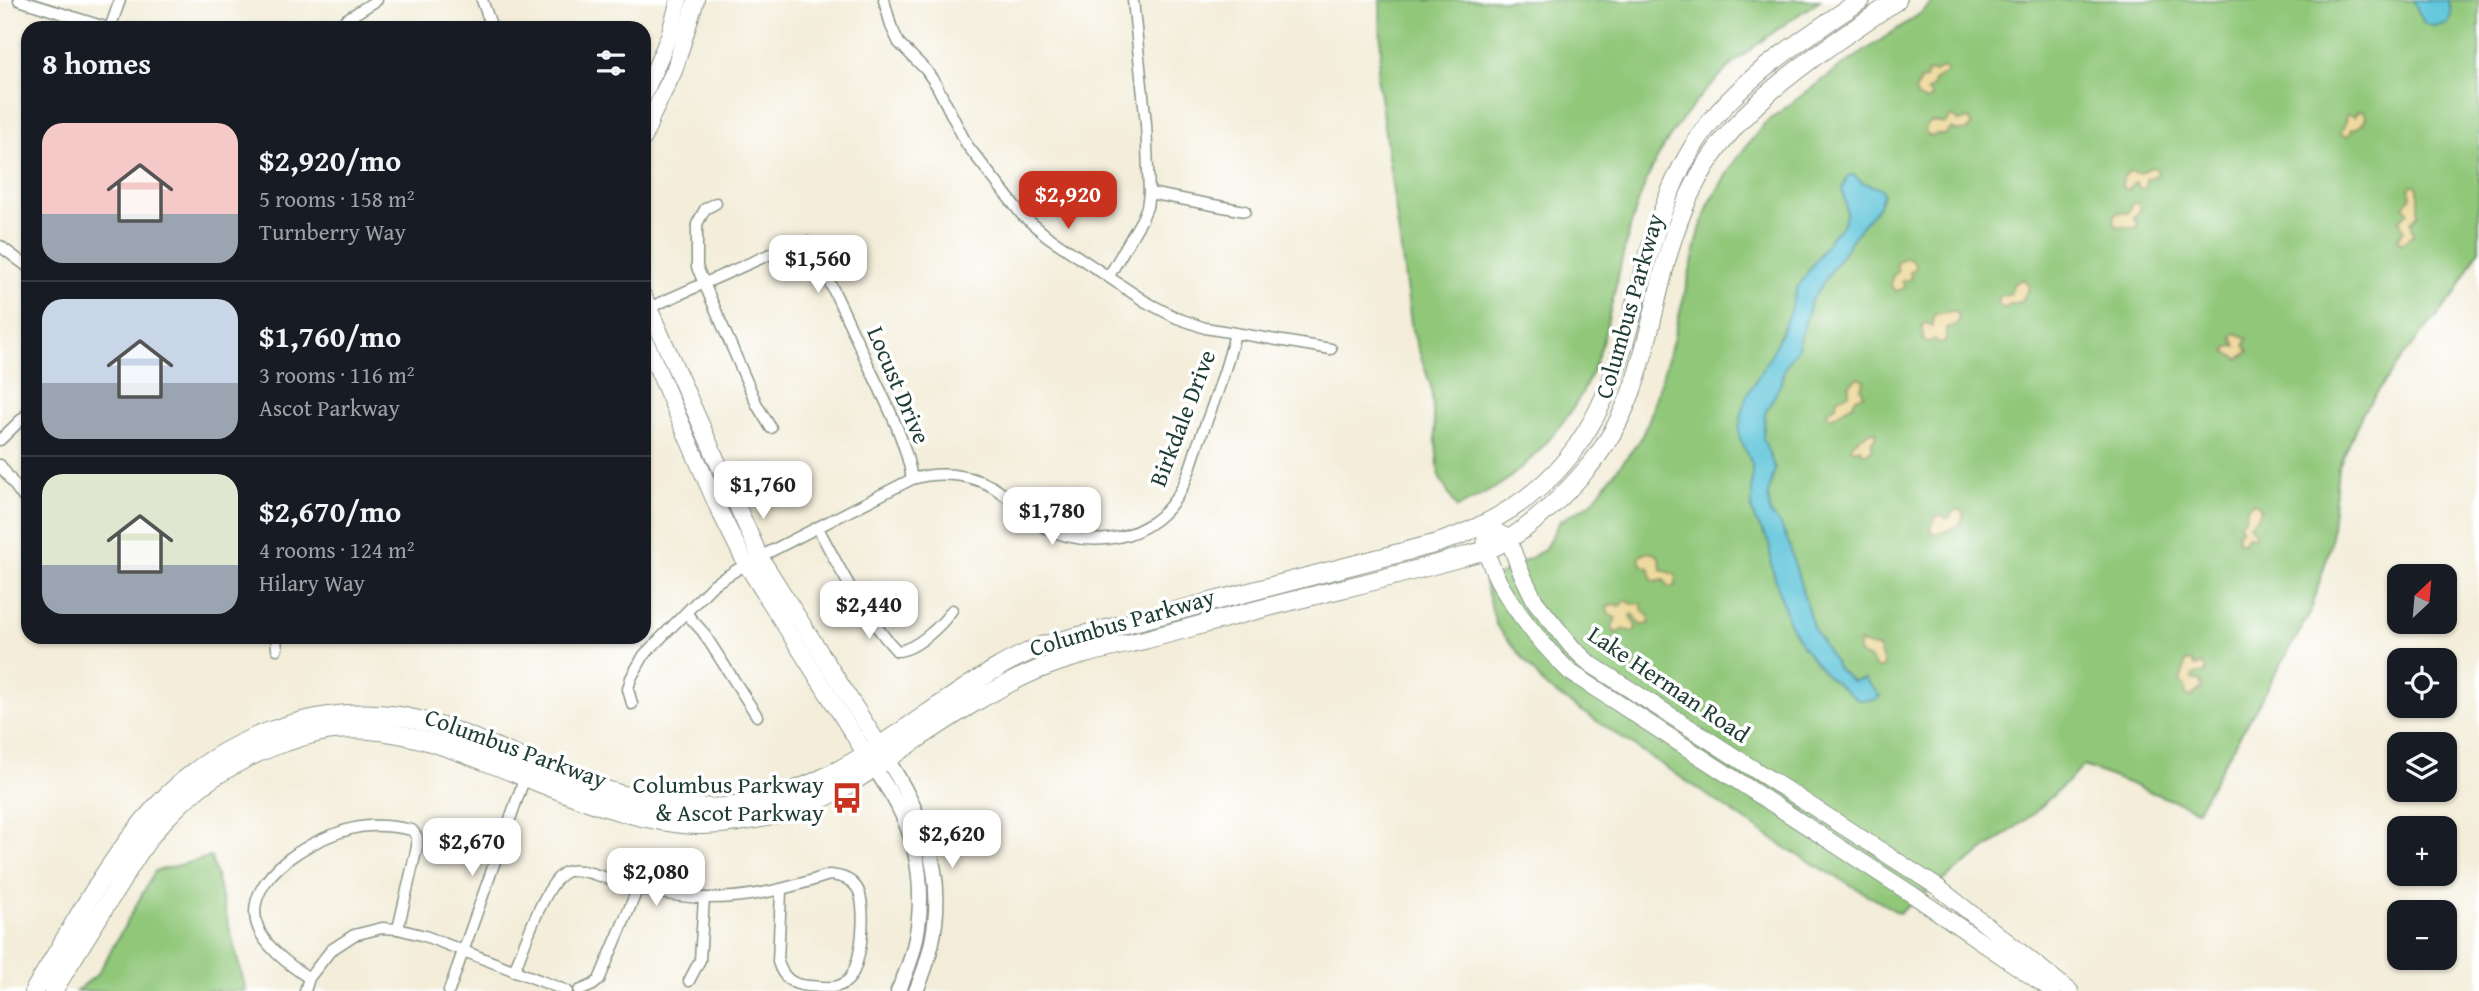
<!DOCTYPE html>
<meta charset="utf-8">
<style>
body{margin:0;font-family:"Gentium Book Plus",serif;background:#242831;color:#f1f3f6;height:100vh;display:flex;flex-direction:column;font-size:26px;white-space:nowrap}
*{box-sizing:border-box;margin:0}
p{font-size:23px;color:#9ea1a6}
.icon{flex:none;width:38px;height:38px;fill:none;stroke:currentColor;stroke-width:2;stroke-linecap:round;stroke-linejoin:round}
.map{position:relative;flex:1;overflow:hidden}
.sheet{position:absolute;left:21px;top:21px;width:630px;height:623px;display:flex;flex-direction:column;background:#171b24;border-radius:21px;box-shadow:0 2px 5px #0004}
.sheet>*{flex:none}
.needle{width:46px;rotate:26deg}
.buttons{position:absolute;left:2387px;top:564px;display:grid;gap:14px}
.buttons a{display:grid;place-items:center;width:70px;height:70px;border-radius:14px;background:#171b24;box-shadow:0 2px 5px #0004;font-size:35px}
.price{position:absolute;translate:-50% -60px;padding:0 16px;border-radius:14px;background:#fff;color:#222;font-size:23px;line-height:46px;filter:drop-shadow(0 2px 4px #0008)}
.price::after{content:'';position:absolute;left:50%;top:42px;width:21px;height:16px;margin-left:-10px;background:inherit;clip-path:polygon(0 0,100% 0,50% 100%)}
.price.current{background:#c8321e;color:#fff}
ul{padding:0;list-style:none}
li{display:flex;align-items:center;gap:21px;height:175px;padding:0 21px}
li+li{border-top:2px solid #363941}
li span{display:grid;place-items:center;flex:none;width:196px;height:140px;border-radius:21px;color:#555}
li>.icon{margin-inline-start:auto}
span .icon{width:84px;height:84px;fill:#fffc;stroke-width:1}
li b{font-size:30px}
h2{display:flex;justify-content:space-between;align-items:center;height:84px;padding:0 21px;font-size:30px}
.map>svg:first-child{display:block}
</style>
<div class="map">
<svg width="2479" height="991" viewBox="0 0 2479 991">
<rect width="100%" height="100%" fill="#fff"/>
<filter id="ink" filterUnits="userSpaceOnUse"><feTurbulence type="fractalNoise" baseFrequency=".0143" numOctaves="2"/><feDisplacementMap in="SourceGraphic" scale="14" xChannelSelector="R" yChannelSelector="G"/><feConvolveMatrix kernelMatrix="1 2 1 2 8 2 1 2 1" color-interpolation-filters="sRGB"/></filter>
<filter id="wash" filterUnits="userSpaceOnUse"><feTurbulence type="fractalNoise" baseFrequency=".00686" numOctaves="4" result="noise"/><feDisplacementMap in="SourceGraphic" scale="28" xChannelSelector="R" yChannelSelector="G"/><feGaussianBlur stdDeviation="1.57" result="paint"/><feColorMatrix in="noise" values="0 0 0 0 0 0 0 0 0 0 0 0 0 0 0 0 0 1.4 0 .05"/><feComposite in="paint" operator="in"/></filter>
<g filter="url(#wash)">
<rect width="100%" height="100%" fill="#f3edd9"/>
<g fill="#90c779" stroke="#588256" stroke-width="2">
<path d="M1380,0h440c-70,47 -124,85 -165,162 -21,42 -31,87 -41,132 -6,26 -14,64 -26,87 -18,38 -48,72 -80,98 -15,12 -35,20 -51,29l-18,-31 -8,-90 -19,-57 -35,-255 4,-22z"/>
<polygon points="1935,0 2479,0 2479,249 2454,296 2409,349 2363,412 2338,468 2330,547 2310,614 2197,810 2084,766 2032,815 1899,913 1786,848 1546,687 1496,625 1485,583 1544,550 1560,521 1591,503 1640,440 1649,420 1673,341 1700,230 1709,204 1734,162 1765,123 1832,73 1921,13"/>
<polygon points="211,857 246,991 76,991 98,974 155,871"/>
</g>
<g fill="#eeda9e" stroke="#868c69" stroke-width="2">
<polygon points="1943,67 1947,70 1947,73 1934,81 1932,88 1927,91 1932,96 1931,99 1925,101 1918,98 1915,92 1920,80 1926,79 1928,72 1935,72"/>
<path d="M2358,111l5,1 3,3c0,8 -8,14 -15,14v4l-4,3 -7,-2 4,-8 2,-10 3,-2 5,3z"/>
<path d="M1951,116l8,5 11,-2 1,7c-4,6 -14,6 -20,3l-6,6 -9,-1 -4,3 -7,-4 2,-9 7,-3 10,3z"/>
<polygon points="2151,167 2157,169 2158,174 2147,179 2146,188 2140,189 2136,182 2132,184 2129,190 2122,188 2123,178 2129,171 2140,173"/>
<polygon points="2412,185 2415,185 2418,188 2418,215 2411,222 2414,234 2402,244 2397,239 2404,230 2399,221 2408,212 2404,206 2411,197 2409,189"/>
<polygon points="2132,203 2138,203 2141,209 2134,217 2138,224 2136,228 2116,226 2113,221 2114,215 2120,212 2128,213"/>
<polygon points="1906,257 1913,260 1916,268 1910,272 1911,279 1902,281 1905,288 1896,291 1891,286 1892,277 1897,272 1897,263"/>
<polygon points="2023,279 2030,286 2021,302 2010,304 2006,308 2001,307 1998,303 2000,296 2011,293 2013,284"/>
<polygon points="1953,311 1958,314 1959,319 1956,325 1946,328 1946,339 1944,343 1938,343 1935,339 1929,342 1923,341 1922,325 1926,323 1933,326 1933,318 1935,314"/>
<polygon points="2235,333 2248,338 2245,345 2249,351 2239,359 2226,353 2228,347 2236,346 2232,337"/>
<path d="M1858,377l7,3 -4,8 3,7 -8,3 -4,7c-11,2 -13,14 -24,12l-1,-5 9,-6 1,-8 12,-4v-9z"/>
<path d="M1876,431v6l-5,5 2,7 -6,4h-4l-3,-5 -6,2 -3,-2c2,-8 17,-17 25,-17z"/>
<polygon points="2252,503 2257,504 2261,509 2258,517 2249,524 2256,534 2253,537 2248,535 2244,542 2239,542 2237,535 2242,528 2239,523 2245,518 2247,508"/>
<path d="M1955,510h6l3,4 -4,11c-11,3 -18,13 -30,6l6,-15 5,-1 7,4z"/>
<path d="M1648,552l10,3 4,15 14,5v11l-8,1 -4,-7 -8,2 -5,-3 -1,-10c-6,-4 -12,-3 -10,-13z"/>
<polygon points="1625,600 1633,604 1641,603 1643,611 1650,617 1649,624 1641,625 1633,614 1630,616 1636,626 1635,631 1632,632 1624,629 1618,633 1613,631 1612,627 1616,618 1609,615 1607,607 1612,604 1620,606"/>
<polygon points="1859,642 1879,649 1884,664 1882,668 1876,668 1870,659 1859,654"/>
<polygon points="2186,661 2192,662 2194,666 2202,664 2206,669 2205,673 2193,675 2192,679 2200,681 2202,688 2190,697 2186,695 2185,686 2180,682"/>
</g>
<g fill="#5dc4da" stroke="#3e8087" stroke-width="2">
<polygon points="2413,0 2449,0 2451,14 2448,24 2432,26 2424,23"/>
<polygon points="1853,175 1863,183 1882,189 1883,195 1878,207 1860,228 1811,301 1797,350 1784,369 1782,381 1765,414 1763,438 1775,469 1768,495 1770,513 1780,524 1788,541 1813,627 1838,669 1852,681 1865,679 1880,696 1875,700 1860,700 1851,695 1826,675 1803,647 1789,623 1772,568 1769,542 1755,520 1752,510 1752,464 1739,436 1739,427 1746,397 1773,351 1788,317 1797,288 1832,236 1841,227 1846,216 1846,205 1842,189 1848,176"/>
</g>
</g>
<g filter="url(#ink)">
<g fill="none" stroke-linecap="round" stroke-linejoin="round">
<defs>
<g id="minor">
<polyline points="19,0 108,28"/>
<polyline points="482,0 492,28"/>
<polyline points="884,0 891,26 899,43 926,70 937,86 967,145 1022,215 1047,236 1146,302 1177,318 1205,328 1331,349"/>
<polyline points="110,28 120,0"/>
<polyline points="338,28 345,20 377,0"/>
<polyline points="1149,193 1245,211"/>
<polyline points="716,203 705,209 697,224 697,267 757,405 771,428"/>
<polyline points="0,246 28,267"/>
<polyline points="1109,276 1142,219 1147,207 1149,193 1146,124 1133,0"/>
<path d="M644,310l149,-66 14,-2c23,37 40,77 58,116 18,39 40,78 47,121"/>
<polyline points="0,440 28,413"/>
<polyline points="0,465 28,504"/>
<path d="M818,528c22,42 46,88 79,123 19,-1 45,-26 55,-41"/>
<polyline points="686,613 703,632 757,716"/>
<polyline points="276,637 277,649"/>
<path d="M632,704l-4,-15 3,-11 13,-23 70,-71 32,-20 166,-85c29,-9 66,-5 91,15 9,7 17,18 27,25 45,32 114,28 146,-21 11,-16 16,-36 22,-54 14,-37 28,-72 37,-111"/>
<path d="M514,971c9,-22 32,-91 52,-99 16,-7 55,13 73,17 20,4 43,8 64,9 44,1 84,-9 126,-23 11,1 21,3 28,13 11,16 5,83 -11,94 -11,8 -24,5 -37,4 -17,-1 -26,-8 -31,-24l3,-71"/>
<path d="M309,978c-17,-11 -41,-29 -50,-48 -24,-54 68,-102 110,-104 15,-1 29,1 43,4l5,7v10l-19,82"/>
<polyline points="689,981 700,960 704,898"/>
<polyline points="305,991 309,978 331,950 354,935 382,928 398,929 425,936 567,991"/>
<polyline points="449,991 526,774"/>
<polyline points="579,991 593,985 599,980 638,888"/>
</g>
<g id="tertiary">
<path d="M887,759c49,77 67,145 29,232"/>
<path d="M875,768c8,14 18,27 25,42 28,57 26,124 -2,181"/>
</g>
<g id="secondary">
<polyline points="644,95 669,36 679,0"/>
<polyline points="644,138 652,116 674,71 696,0"/>
<polyline points="644,297 760,557 886,756"/>
<polyline points="644,338 718,508 746,564 872,764"/>
<polyline points="1485,525 1508,538 1520,570 1535,601 1572,647 1589,663 1939,888 2070,991"/>
<path d="M1485,525c0,9 0,19 2,27 9,39 55,93 83,120l343,223 140,96"/>
</g>
<g id="primary">
<path d="M34,991c38,-62 73,-131 122,-184 59,-65 155,-104 243,-91 31,5 62,17 91,29 74,30 153,68 235,62 105,-9 186,-89 274,-140 13,-8 28,-14 42,-21l397,-103c116,-39 163,-109 193,-224 17,-60 28,-115 60,-169 38,-65 109,-109 170,-150"/>
<path d="M53,991c20,-33 41,-67 62,-100 16,-26 32,-54 54,-76 29,-31 68,-55 108,-70 18,-6 37,-13 56,-15 57,-5 108,14 159,34 62,24 124,53 190,60 41,4 89,-6 127,-20 30,-11 55,-30 81,-47 49,-32 98,-67 152,-89 32,-13 68,-20 102,-28 64,-17 128,-35 193,-50 42,-10 83,-21 125,-33 1,-1 21,-6 23,-6 38,-15 73,-49 100,-80 67,-76 62,-172 98,-261 40,-101 129,-151 214,-210"/>
</g>
</defs>
<use href="#minor" stroke="#899586" stroke-width="13"/>
<use href="#tertiary" stroke="#899586" stroke-width="17"/>
<use href="#secondary" stroke="#899586" stroke-width="18"/>
<use href="#primary" stroke="#899586" stroke-width="20"/>
<use href="#minor" stroke="#fff" stroke-width="10"/>
<use href="#tertiary" stroke="#fff" stroke-width="14"/>
<use href="#secondary" stroke="#fff" stroke-width="16"/>
<use href="#primary" stroke="#fff" stroke-width="18"/>
</g>
</g>
<defs>
<symbol id="bus-bare" viewBox="-9 -9 18 18"><path d="M-5-6H5V4H4V6H2V4H-2V6H-4V4H-5ZM-3.5-4V0h7V-4ZM-3.5 1.2v1.5H-2V1.2ZM2 1.2v1.5H3.5V1.2Z" fill="#c8321e" stroke="#fff" stroke-width="2.5" paint-order="stroke"/></symbol>
</defs>
<g fill-rule="evenodd">
<use href="#bus-bare" x="825" y="776" width="44" height="44"/>
</g>
<g text-anchor="middle" dominant-baseline="central" stroke-width="7" stroke-linejoin="round" paint-order="stroke">
<g font-size="24" fill="#1f3d34" stroke="#fff">
<text transform="translate(1629 306) rotate(-74)">Columbus Parkway</text>
<text transform="translate(899 385) rotate(67)">Locust Drive</text>
<text transform="translate(1182 418) rotate(-69)">Birkdale Drive</text>
<text transform="translate(1122 622) rotate(-16)">Columbus Parkway</text>
<text transform="translate(1669 684) rotate(34)">Lake Herman Road</text>
<text transform="translate(516 748) rotate(20)">Columbus Parkway</text>
</g>
<g font-size="24" fill="#1f3d34" stroke="#fff" text-anchor="end">
<text x="824" y="784">Columbus Parkway<tspan x="824" dy="28">&amp; Ascot Parkway</tspan></text>
</g>
</g>
</svg>
<div class="buttons">
<a><svg class="needle" viewBox="-14 -14 28 28"><path d="M0-13l5 13h-10z" fill="#e53935"/><path d="M0 13l5-13h-10z" fill="#9ea1a6"/></svg></a>
<a><svg class="icon" aria-label="locate" viewBox="0 0 24 24"><circle cx="12" cy="12" r="6"/><path d="M12 2v4M12 18v4M2 12h4M18 12h4"/></svg></a>
<a><svg class="icon" aria-label="layers" viewBox="0 0 24 24"><path d="M12 4l9 5-9 5-9-5zM3 14l9 5 9-5"/></svg></a>
<a>+</a>
<a>−</a>
</div>
<b class="price current" style="left:1068px;top:231px">$2,920</b>
<b class="price" style="left:818px;top:295px">$1,560</b>
<b class="price" style="left:763px;top:521px">$1,760</b>
<b class="price" style="left:1052px;top:547px">$1,780</b>
<b class="price" style="left:869px;top:641px">$2,440</b>
<b class="price" style="left:952px;top:870px">$2,620</b>
<b class="price" style="left:472px;top:878px">$2,670</b>
<b class="price" style="left:656px;top:908px">$2,080</b>
<section class="sheet">
<h2>8 homes<svg class="icon" aria-label="filters" viewBox="0 0 24 24"><path d="M4 7h16M4 17h16"/><circle cx="9" cy="7" r="2"/><circle cx="15" cy="17" r="2"/></svg></h2>
<ul>
<li><span style="background:linear-gradient(#f6c9c9 65%,#9aa5b1 0)"><svg class="icon" aria-label="home" viewBox="0 0 24 24"><path d="M3 11l9-7 9 7M6 9v11h12V9"/></svg></span><div><b>$2,920/mo</b><p>5 rooms · 158 m²</p><p>Turnberry Way</p></div></li>
<li><span style="background:linear-gradient(#c9d6e8 60%,#9aa5b1 0)"><svg class="icon" aria-label="home" viewBox="0 0 24 24"><path d="M3 11l9-7 9 7M6 9v11h12V9"/></svg></span><div><b>$1,760/mo</b><p>3 rooms · 116 m²</p><p>Ascot Parkway</p></div></li>
<li><span style="background:linear-gradient(#dfe7d0 65%,#9aa5b1 0)"><svg class="icon" aria-label="home" viewBox="0 0 24 24"><path d="M3 11l9-7 9 7M6 9v11h12V9"/></svg></span><div><b>$2,670/mo</b><p>4 rooms · 124 m²</p><p>Hilary Way</p></div></li>
</ul>
</section>
</div>
